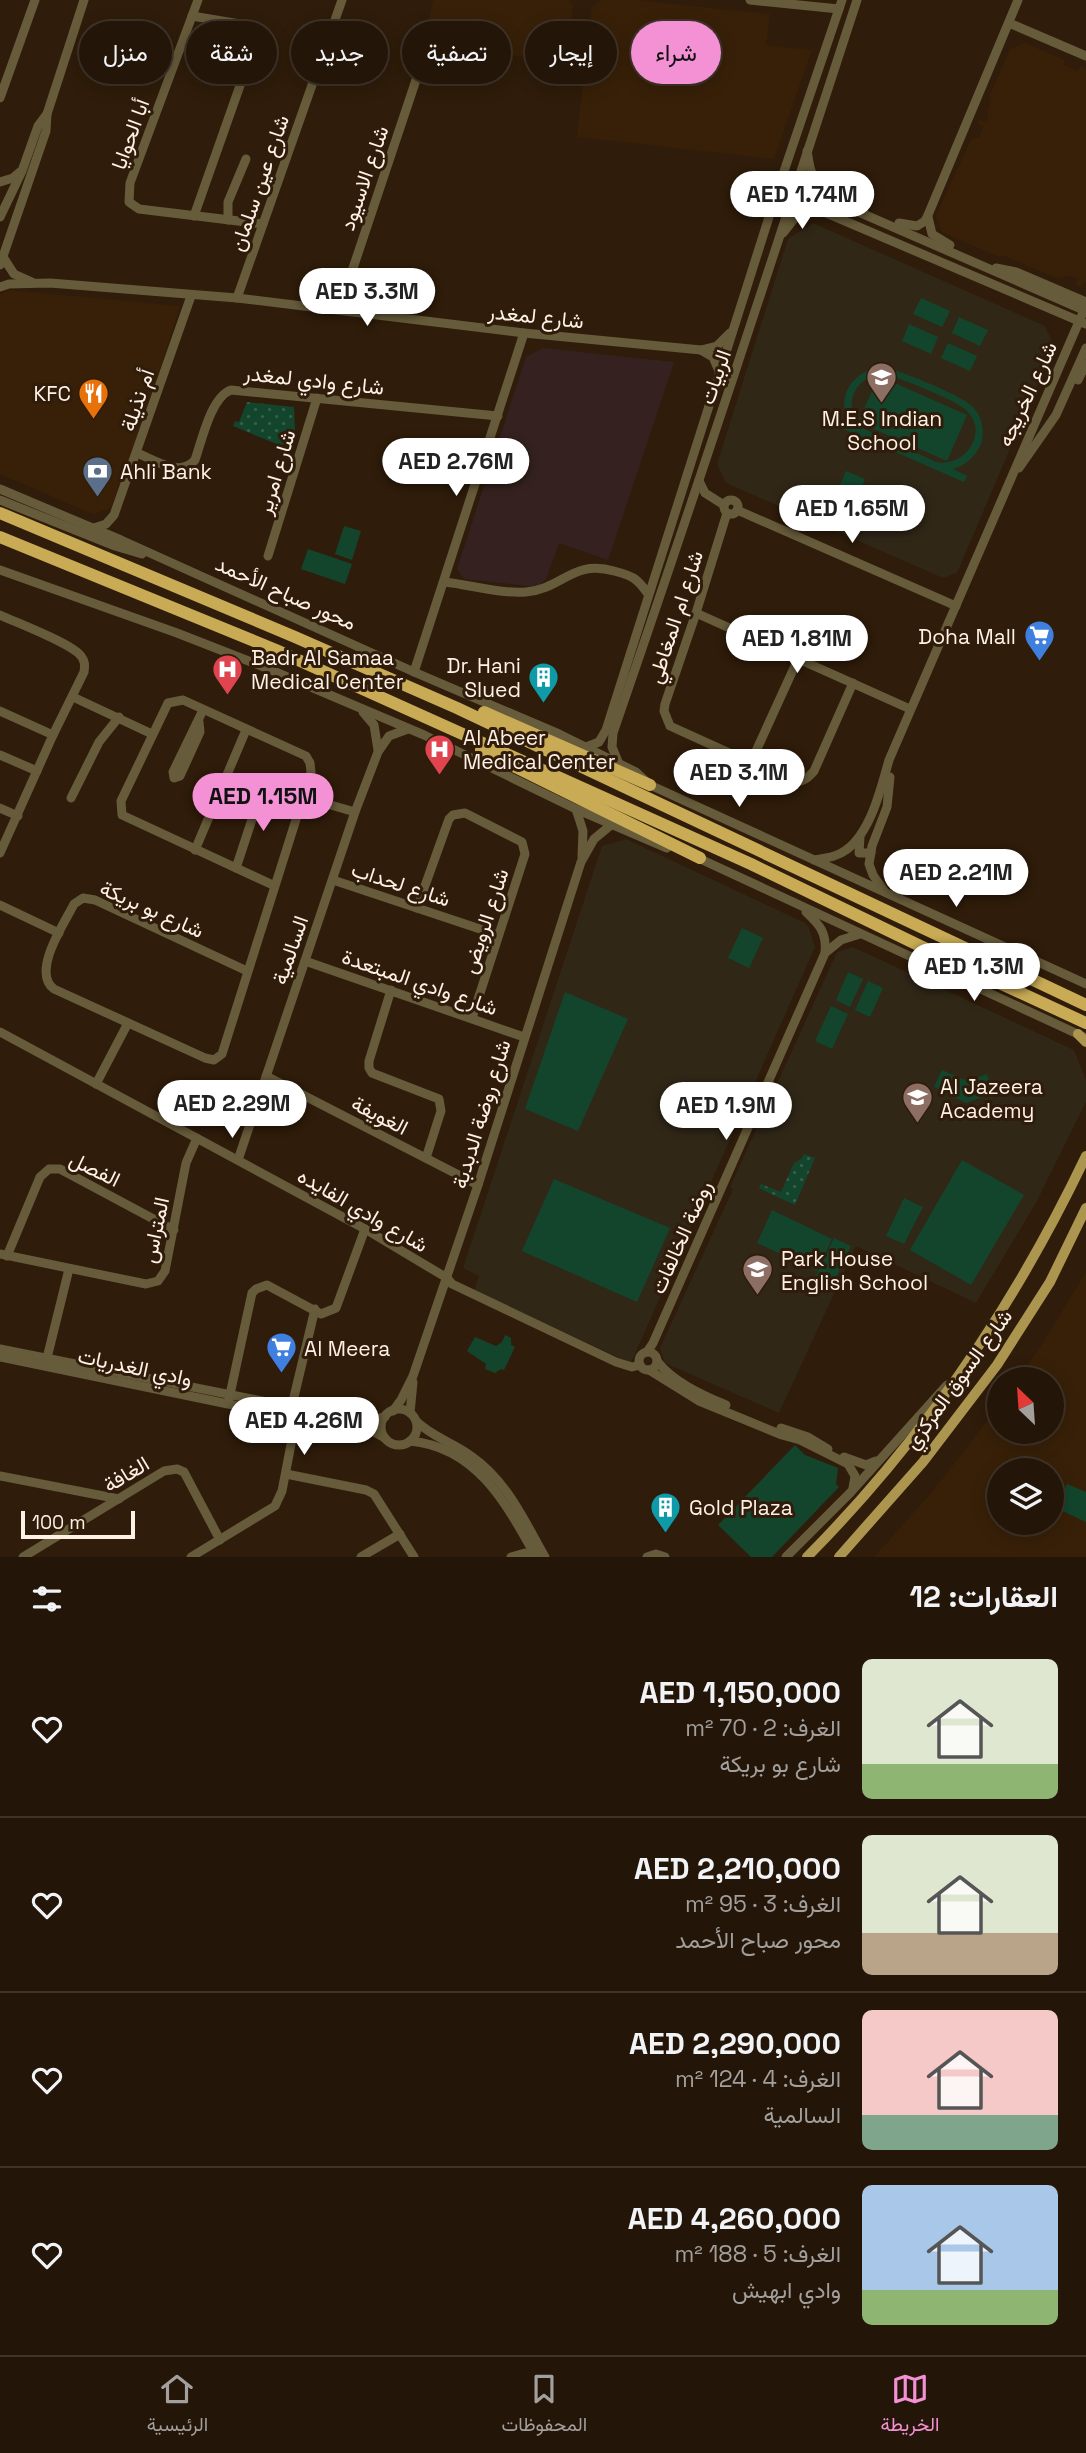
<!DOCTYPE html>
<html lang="ar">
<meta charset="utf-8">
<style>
body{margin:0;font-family:"Space Grotesk",Vazirmatn,sans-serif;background:#2f2216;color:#f1f3f6;direction:rtl;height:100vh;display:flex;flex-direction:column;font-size:26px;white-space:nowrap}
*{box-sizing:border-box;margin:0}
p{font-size:23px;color:#a39f9c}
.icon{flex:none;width:38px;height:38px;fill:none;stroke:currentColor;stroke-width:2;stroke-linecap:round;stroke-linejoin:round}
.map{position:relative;height:1557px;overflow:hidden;direction:ltr}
.drawer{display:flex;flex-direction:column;background:#231508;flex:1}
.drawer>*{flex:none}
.hud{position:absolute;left:21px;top:21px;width:700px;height:63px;direction:rtl;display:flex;gap:14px}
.needle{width:46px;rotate:335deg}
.controls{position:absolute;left:987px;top:1367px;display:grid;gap:14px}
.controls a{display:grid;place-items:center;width:77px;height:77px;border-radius:50%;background:#231508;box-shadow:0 4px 18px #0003,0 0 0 2px #403429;font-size:35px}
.scale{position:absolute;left:21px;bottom:18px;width:114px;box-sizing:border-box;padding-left:7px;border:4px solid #fff1e6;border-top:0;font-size:19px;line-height:24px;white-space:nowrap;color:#fff1e6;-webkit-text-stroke:5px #2f1c0a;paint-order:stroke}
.price{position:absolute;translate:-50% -60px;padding:0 16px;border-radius:24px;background:#fff;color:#222;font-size:23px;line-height:46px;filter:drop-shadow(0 2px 4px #0008)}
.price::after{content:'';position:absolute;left:50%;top:42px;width:21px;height:16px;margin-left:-10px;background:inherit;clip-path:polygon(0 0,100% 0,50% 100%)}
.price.active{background:#f491d4;color:#111}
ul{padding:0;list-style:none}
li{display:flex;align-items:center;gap:21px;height:175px;padding:0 28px}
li+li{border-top:2px solid #403429}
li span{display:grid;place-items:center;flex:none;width:196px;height:140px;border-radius:10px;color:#555}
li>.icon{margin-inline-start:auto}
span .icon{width:84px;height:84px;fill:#fffc;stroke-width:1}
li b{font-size:30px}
h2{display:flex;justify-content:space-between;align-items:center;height:84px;padding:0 28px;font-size:30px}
.chip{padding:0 24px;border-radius:32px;background:#231508;box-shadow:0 4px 18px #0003,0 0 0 2px #403429;font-size:24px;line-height:63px}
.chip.active{background:#f491d4;color:#111}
.tabs{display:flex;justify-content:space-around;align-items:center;height:98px;border-top:2px solid #403429;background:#231508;font-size:19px;color:#a39f9c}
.tabs a{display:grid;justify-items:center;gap:4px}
.tabs .active{color:#f491d4}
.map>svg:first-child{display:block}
</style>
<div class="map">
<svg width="1086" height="1557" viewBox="0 0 1086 1557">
<defs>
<pattern id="garden-dots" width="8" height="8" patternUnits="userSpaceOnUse" patternTransform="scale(1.75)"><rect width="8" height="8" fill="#13452d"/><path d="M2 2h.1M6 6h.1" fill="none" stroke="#36604b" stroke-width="1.8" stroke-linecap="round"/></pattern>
</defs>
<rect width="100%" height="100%" fill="#2f1c0a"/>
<g fill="#382008" fill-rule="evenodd">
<polygon points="433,0 568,0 573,5 570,36 588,37 592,7 602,0 634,0 770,14 766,45 812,50 774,159 577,137 586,53 569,52 558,61 423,45"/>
<polygon points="1025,43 1065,60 1064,65 1077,71 1080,66 1086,69 1086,283 1083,282 1080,287 1076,285 1078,279 1070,275 1059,279 1002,255 999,257 942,232 936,215 971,140 979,137 981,132 983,126 977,123 979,119 985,122 989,116 987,111 991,103 989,97 1010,49"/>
<polygon points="9,290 180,306 150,400 111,508 93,514 0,474 0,294"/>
<path d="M1086,1272v285h-212l58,-65 67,-86v26h53v-53h-34l24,-35zM999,1470h53v52h-53z"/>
</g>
<polygon fill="#352220" points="543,348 674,362 608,560 559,543 546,579 537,587 464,579 457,569 526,357"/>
<g fill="#302717">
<polygon points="813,223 1045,326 1054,346 957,573 943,578 726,483 717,464 788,239"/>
<polygon points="626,839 805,923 809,928 815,947 631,1363 474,1291 479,1276 463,1268 602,846"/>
<polygon points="853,947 1074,1050 1086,1080 1086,1102 1036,1203 976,1303 856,1246 779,1413 665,1363 660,1348 733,1189 730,1187 837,952"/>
</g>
<g fill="#13452d" fill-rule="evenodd">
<polygon points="921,298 950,311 942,327 913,314"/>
<polygon points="959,317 988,330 980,346 952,333"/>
<polygon points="909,324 938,337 931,354 902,341"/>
<polygon points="948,343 977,356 970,371 941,358"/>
<path d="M878,367c16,0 86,29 96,41 8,9 11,24 7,36 -6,13 -15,21 -28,25l14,7 -3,6 -130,-57 3,-6 11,4c-11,-26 3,-50 30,-56zM887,374c19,7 65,24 79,36 24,22 -1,58 -30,52l-76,-35c-19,-23 -4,-54 27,-53z"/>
<polygon points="879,376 967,415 947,461 858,422"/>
<polygon points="846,471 865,479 853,509 833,501"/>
<polygon points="344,526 361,531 352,560 335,554"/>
<polygon points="308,549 352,564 345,584 301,569"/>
<polygon points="742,928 763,938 749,968 728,958"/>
<polygon points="848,972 863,979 850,1007 836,1000"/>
<polygon points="868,981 883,988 870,1017 855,1010"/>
<polygon points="565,992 628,1019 578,1131 525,1109"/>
<polygon points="831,1006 848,1014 832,1049 815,1041"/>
<polygon points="942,1070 967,1081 987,1074 993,1093 966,1103 934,1087"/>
<polygon points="962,1160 1024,1195 971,1285 910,1250"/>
<polygon points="554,1179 670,1228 637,1302 522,1251"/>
<polygon points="904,1198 923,1207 904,1244 886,1236"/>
<polygon points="772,1210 832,1239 817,1271 757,1243"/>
<polygon points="834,1238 851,1246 830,1290 813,1282"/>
<polygon points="505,1335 511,1338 511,1345 515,1347 504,1370 501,1369 495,1373 485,1369 486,1364 467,1351 475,1337 496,1346 502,1342"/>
<polygon points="795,1445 805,1455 838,1468 836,1484 839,1487 772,1557 751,1557 718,1525"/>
<polygon points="1067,1484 1086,1492 1086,1522 1056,1508"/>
</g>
<g fill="url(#garden-dots)">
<polygon points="247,402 294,407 295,431 289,449 233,426 235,421 239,422"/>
<polygon points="804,1154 815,1158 795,1205 759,1188 761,1184 781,1192 794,1163 801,1159"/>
</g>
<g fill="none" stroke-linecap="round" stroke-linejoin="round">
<g stroke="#665b3a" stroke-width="9">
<polyline points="198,0 130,183 129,202 139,209 263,224"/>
<polyline points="750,0 839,9"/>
<polyline points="192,16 246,25 254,36 255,43 194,216"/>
<polyline points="1009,23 1086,56"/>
<polyline points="0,98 35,0"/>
<path d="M807,151c2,9 2,20 8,28 12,15 32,12 40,32"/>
<polyline points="0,182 13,178 20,172"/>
<polyline points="792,183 1086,311"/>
<polyline points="777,192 1086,324"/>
<polyline points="0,217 22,171 38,126 47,114"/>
<polyline points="928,217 932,234 950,245"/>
<polyline points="228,220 228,202 246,159"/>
<polyline points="899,223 917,226 925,221 928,215 1018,0"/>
<polyline points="783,233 794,219 815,207"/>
<polyline points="3,257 14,274 32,282"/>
<polyline points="0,265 46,131 47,114 84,0"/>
<polyline points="996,268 1016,272 1086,302"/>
<polyline points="0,287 9,284 50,283 237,298 524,333 701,350 717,346 730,333"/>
<polyline points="237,298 342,0"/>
<polyline points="339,310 423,59"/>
<polyline points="701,350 713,357 719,371"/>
<polyline points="1078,380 1086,364"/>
<path d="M137,453c18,7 43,25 58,7 7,-20 16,-63 36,-70l267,26"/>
<polyline points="1019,468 1056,415 1086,348"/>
<polyline points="699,481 705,493 724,505"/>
<polyline points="0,489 121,540 414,672 559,734 636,772 650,785 1086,984"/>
<circle cx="731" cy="507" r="7"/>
<polyline points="0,500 115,546 142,554"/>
<polyline points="737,510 956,606"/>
<path d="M727,513l-31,100 -31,91 -1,7 6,15 123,56c10,0 15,-4 21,-11l39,-88"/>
<polyline points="94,528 106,524 114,515 191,296"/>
<polyline points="268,556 317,398"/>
<polyline points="0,570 177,633 259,665 424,735 576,809 667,848"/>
<path d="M445,582c26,3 55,12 81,10 36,-3 47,-33 88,-21 19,5 23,7 34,23"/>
<polyline points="696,613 910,709"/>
<path d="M0,615c17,8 71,28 81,41 4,5 4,9 3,16l-31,63 -53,118"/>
<polyline points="414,672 524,333"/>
<polyline points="73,697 152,734"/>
<polyline points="0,711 53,735"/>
<polyline points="363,712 374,725 378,750"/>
<polyline points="199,722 200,732 180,776 174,778 173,772 203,710"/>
<polyline points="586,747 599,742 606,730 777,192 842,0"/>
<polyline points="0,755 37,771"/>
<polyline points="751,762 798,659"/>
<path d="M619,764l-7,-17 1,-14c84,-243 164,-488 244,-733"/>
<polyline points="303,797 355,812"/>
<polyline points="71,798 99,742 119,717"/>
<polyline points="0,808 18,816"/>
<polyline points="576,809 583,831 582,857"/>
<polyline points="860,837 859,853 871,853"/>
<polyline points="195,850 246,730"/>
<polyline points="696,857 1084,1037"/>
<path d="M814,860c11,-2 23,-3 32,-10 25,-18 35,-62 43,-90l195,-450"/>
<polyline points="236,868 262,789"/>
<polyline points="333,880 498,935"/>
<polyline points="885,892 873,875 869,864 872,846 887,807 890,777"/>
<polyline points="0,905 59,933"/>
<polyline points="417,908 449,819 453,815 465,813 522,842 525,854 472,1018"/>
<path d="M806,912c14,13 21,21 19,41"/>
<polyline points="305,961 524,1037"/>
<path d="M247,971l-152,-71 -12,-2 -9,6c-10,20 -43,68 -20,85l151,69 9,2 8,-6c29,-94 60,-188 89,-282l-1,-9 -4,-7 -123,-56 -15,3 -47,98 1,14 153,71"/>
<polyline points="391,990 369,1061 369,1068 372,1073 439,1099 441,1111 426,1158"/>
<polyline points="0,1032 365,1229 447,1278 452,1284 616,1362 632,1367 640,1365"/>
<polyline points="266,1076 478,1185"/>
<polyline points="96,1084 128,1023"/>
<polyline points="238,1160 355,812 378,752 389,736 408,729"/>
<polyline points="0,1254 146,1284 158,1281 165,1271 186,1163 197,1138"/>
<polyline points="7,1256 40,1177 49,1169 60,1169 174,1230"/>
<polyline points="0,1349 363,1421 385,1417"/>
<circle cx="648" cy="1361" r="9"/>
<polyline points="647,1352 653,1343 825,953 841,940 860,934"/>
<polyline points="0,1357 228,1404 371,1430 385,1438"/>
<path d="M657,1361c16,21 45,34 69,44"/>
<polyline points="46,1362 69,1269"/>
<polyline points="649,1370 699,1401 782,1435 800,1440 848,1464 855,1476 853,1488"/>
<polyline points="229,1399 252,1293 256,1289 267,1285 321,1314 336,1308 365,1229"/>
<polyline points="297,1409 294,1397 315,1309"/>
<circle cx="399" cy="1427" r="18"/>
<polyline points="393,1411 401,1400 413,1376 478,1185 581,862 594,839 611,825"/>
<polyline points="410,1413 413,1382"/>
<path d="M416,1421c16,16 38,22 55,35 36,25 53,64 74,101"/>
<polyline points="781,1428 808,1437 828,1449"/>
<path d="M410,1441c67,6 97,64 126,116"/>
<polyline points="844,1457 866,1465 876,1461"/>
<polyline points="286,1474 366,1490 374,1494 414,1557"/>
<polyline points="0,1476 119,1499"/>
<polyline points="23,1557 164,1471 177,1469 184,1472 220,1540"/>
<polyline points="191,1557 275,1506 282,1491 293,1434 291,1421 285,1413"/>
<polyline points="361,1557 400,1534"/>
<polyline points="511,1557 525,1553 535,1556"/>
<polyline points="647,1557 656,1554 665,1557"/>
<polyline points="786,1557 850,1493 947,1385"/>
</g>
<g stroke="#ac954e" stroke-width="10">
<polyline points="1078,1034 1086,1042"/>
<path d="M807,1557c115,-116 209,-254 279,-401"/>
<polyline points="839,1557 923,1462 997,1365 1050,1282 1086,1208"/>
</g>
<g stroke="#c8ab54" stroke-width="12">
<polyline points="0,513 295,637 457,708 1086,1005"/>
<polyline points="0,537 276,650 751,864 943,957 1086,1023"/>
<polyline points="484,712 650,785"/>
<polyline points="481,750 700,858"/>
</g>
</g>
<defs>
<symbol id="school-pin" viewBox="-11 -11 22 30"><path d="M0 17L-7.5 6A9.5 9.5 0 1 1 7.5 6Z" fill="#8d6e63" stroke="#2f1c0a"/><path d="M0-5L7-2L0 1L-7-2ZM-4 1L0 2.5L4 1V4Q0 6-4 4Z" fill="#fff"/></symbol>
<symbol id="restaurant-pin" viewBox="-11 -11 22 30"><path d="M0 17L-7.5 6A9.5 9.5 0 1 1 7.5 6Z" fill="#e8710a" stroke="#2f1c0a"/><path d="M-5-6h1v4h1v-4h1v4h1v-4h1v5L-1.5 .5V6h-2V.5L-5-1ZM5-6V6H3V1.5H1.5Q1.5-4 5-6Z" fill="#fff"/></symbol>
<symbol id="bank-pin" viewBox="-11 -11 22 30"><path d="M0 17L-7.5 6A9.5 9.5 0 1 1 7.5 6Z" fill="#5c6f8a" stroke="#2f1c0a"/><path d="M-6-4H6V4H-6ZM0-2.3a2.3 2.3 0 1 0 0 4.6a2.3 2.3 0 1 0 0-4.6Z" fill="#fff"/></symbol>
<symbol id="supermarket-pin" viewBox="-11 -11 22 30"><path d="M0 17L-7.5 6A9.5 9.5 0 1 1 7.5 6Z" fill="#3f7fe0" stroke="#2f1c0a"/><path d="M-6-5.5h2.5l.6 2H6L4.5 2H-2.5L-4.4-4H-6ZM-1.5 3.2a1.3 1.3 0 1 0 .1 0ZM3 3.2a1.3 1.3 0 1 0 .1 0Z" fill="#fff"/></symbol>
<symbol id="hospital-pin" viewBox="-11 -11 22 30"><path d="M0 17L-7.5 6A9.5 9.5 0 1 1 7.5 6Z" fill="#e0444e" stroke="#2f1c0a"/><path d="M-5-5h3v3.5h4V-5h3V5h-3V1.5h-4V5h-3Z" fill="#fff"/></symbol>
<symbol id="building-pin" viewBox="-11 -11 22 30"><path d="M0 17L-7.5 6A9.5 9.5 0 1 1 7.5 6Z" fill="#0f9aa8" stroke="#2f1c0a"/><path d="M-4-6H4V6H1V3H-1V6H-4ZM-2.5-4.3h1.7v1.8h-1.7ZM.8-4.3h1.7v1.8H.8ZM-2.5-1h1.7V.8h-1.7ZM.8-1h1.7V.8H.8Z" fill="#fff"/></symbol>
</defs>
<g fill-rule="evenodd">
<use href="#school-pin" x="864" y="360" width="35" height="47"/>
<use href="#restaurant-pin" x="76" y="376" width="35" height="47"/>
<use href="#bank-pin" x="80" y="454" width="35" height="47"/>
<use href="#supermarket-pin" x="1022" y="618" width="35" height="47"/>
<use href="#hospital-pin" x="210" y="652" width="35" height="47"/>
<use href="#building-pin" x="526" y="660" width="35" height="47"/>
<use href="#hospital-pin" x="422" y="732" width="35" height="47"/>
<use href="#school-pin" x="900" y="1080" width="35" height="47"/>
<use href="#school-pin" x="740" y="1252" width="35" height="47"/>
<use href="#supermarket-pin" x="264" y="1330" width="35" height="47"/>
<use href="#building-pin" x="648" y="1490" width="35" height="47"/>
</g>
<g text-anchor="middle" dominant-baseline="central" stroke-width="6" stroke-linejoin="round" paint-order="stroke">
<g font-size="21" fill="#fff1e6" stroke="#2f1c0a">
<text transform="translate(130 134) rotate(-70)">أبا الحوايا</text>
<text transform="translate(364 178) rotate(-71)">شارع الاسيود</text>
<text transform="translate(259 183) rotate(-71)">شارع عين سلمان</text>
<text transform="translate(536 316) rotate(6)">شارع لمغدر</text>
<text transform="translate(715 377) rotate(-71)">الربيات</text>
<text transform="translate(314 380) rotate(6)">شارع وادي لمغدر</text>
<text transform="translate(1027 394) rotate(-65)">شارع الخريجه</text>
<text transform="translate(137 400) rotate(-71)">أم نذيلة</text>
<text transform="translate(276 472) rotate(-73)">شارع امرير</text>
<text transform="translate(286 593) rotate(24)">محور صباح الأحمد</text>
<text transform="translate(675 617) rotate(-72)">شارع ام المغاطي</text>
<text transform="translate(401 884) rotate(18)">شارع لحداب</text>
<text transform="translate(152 909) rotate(24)">شارع بو بريكة</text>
<text transform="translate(485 921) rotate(-72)">شارع الرويض</text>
<text transform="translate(290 950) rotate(-71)">السالمية</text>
<text transform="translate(420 982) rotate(19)">شارع وادي المبتعدة</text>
<text transform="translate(481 1114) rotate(-73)">شارع روضة الدبدبة</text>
<text transform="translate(380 1115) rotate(27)">الغويفة</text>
<text transform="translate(95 1169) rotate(26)">الفصل</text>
<text transform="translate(363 1210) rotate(30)">شارع وادي الفايده</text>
<text transform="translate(155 1230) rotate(-78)">المتراس</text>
<text transform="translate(681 1237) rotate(-66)">روضة الخالفات</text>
<text transform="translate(135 1367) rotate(12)">وادي الغدريات</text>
<text transform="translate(958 1379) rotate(-54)">شارع السوق المركزي</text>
<text transform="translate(126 1474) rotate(-31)">الغافة</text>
</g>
<g font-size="21" fill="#fff1e6" stroke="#2f1c0a" text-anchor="start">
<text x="71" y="393" text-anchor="end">KFC</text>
<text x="882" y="418" text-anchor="middle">M.E.S Indian<tspan x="882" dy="24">School</tspan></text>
<text x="120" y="471">Ahli Bank</text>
<text x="1016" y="636" text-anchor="end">Doha Mall</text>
<text x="251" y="657">Badr Al Samaa<tspan x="251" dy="24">Medical Center</tspan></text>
<text x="521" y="665" text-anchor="end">Dr. Hani<tspan x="521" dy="24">Slued</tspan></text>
<text x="463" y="737">Al Abeer<tspan x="463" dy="24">Medical Center</tspan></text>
<text x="940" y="1086">Al Jazeera<tspan x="940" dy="24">Academy</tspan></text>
<text x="781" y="1258">Park House<tspan x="781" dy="24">English School</tspan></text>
<text x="304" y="1348">Al Meera</text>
<text x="689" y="1507">Gold Plaza</text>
</g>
</g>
</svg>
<div class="controls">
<a><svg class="needle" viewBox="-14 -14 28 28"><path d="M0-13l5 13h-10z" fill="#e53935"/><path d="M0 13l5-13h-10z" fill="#a39f9c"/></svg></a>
<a><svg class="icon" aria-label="layers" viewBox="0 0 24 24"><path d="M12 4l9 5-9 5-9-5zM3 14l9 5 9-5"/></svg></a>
</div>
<div class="scale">100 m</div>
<b class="price" style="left:802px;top:231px">AED 1.74M</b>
<b class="price" style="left:367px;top:328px">AED 3.3M</b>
<b class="price" style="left:456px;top:498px">AED 2.76M</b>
<b class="price" style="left:852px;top:545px">AED 1.65M</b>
<b class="price" style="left:797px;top:675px">AED 1.81M</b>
<b class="price" style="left:739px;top:809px">AED 3.1M</b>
<b class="price active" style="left:263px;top:833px">AED 1.15M</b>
<b class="price" style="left:956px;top:909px">AED 2.21M</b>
<b class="price" style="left:974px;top:1003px">AED 1.3M</b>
<b class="price" style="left:232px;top:1140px">AED 2.29M</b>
<b class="price" style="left:726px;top:1142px">AED 1.9M</b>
<b class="price" style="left:304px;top:1457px">AED 4.26M</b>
<div class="hud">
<a class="chip active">شراء</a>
<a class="chip">إيجار</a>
<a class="chip">تصفية</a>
<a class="chip">جديد</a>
<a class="chip">شقة</a>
<a class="chip">منزل</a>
</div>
</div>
<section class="drawer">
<h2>العقارات: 12<svg class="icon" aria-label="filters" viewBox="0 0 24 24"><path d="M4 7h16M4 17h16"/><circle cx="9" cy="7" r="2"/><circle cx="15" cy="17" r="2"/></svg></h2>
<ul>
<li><span style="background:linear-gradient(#dfe7d0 75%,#8fb573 0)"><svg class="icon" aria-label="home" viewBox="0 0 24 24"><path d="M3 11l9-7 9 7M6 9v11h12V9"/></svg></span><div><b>AED 1,150,000</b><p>الغرف: 2 · 70 m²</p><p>شارع بو بريكة</p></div><svg class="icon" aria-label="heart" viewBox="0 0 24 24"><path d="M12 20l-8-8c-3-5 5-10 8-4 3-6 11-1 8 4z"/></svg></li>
<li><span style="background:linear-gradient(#dfe7d0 70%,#b9a48a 0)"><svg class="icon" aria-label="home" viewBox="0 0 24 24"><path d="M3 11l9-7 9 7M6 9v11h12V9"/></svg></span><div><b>AED 2,210,000</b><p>الغرف: 3 · 95 m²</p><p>محور صباح الأحمد</p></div><svg class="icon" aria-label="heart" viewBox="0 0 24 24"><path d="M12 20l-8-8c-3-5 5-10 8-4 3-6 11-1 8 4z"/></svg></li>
<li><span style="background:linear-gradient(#f6c9c9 75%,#7fa58c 0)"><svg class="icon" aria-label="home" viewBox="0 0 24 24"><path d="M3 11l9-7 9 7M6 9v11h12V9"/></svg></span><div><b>AED 2,290,000</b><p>الغرف: 4 · 124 m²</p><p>السالمية</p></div><svg class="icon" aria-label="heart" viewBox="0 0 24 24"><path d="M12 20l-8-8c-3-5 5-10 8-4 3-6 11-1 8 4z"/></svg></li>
<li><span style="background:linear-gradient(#a9c7e8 75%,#8fb573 0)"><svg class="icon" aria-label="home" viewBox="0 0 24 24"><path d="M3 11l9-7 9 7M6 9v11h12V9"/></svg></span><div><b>AED 4,260,000</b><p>الغرف: 5 · 188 m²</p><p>وادي ابهيش</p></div><svg class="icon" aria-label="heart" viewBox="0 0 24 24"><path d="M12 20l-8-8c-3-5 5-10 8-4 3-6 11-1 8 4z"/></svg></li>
</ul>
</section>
<nav class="tabs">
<a class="active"><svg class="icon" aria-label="map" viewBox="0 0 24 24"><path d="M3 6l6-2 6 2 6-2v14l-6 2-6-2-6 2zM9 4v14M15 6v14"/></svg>الخريطة</a>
<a><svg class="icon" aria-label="saved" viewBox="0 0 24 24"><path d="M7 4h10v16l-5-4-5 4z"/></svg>المحفوظات</a>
<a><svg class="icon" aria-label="home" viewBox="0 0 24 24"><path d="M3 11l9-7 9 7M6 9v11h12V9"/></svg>الرئيسية</a>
</nav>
